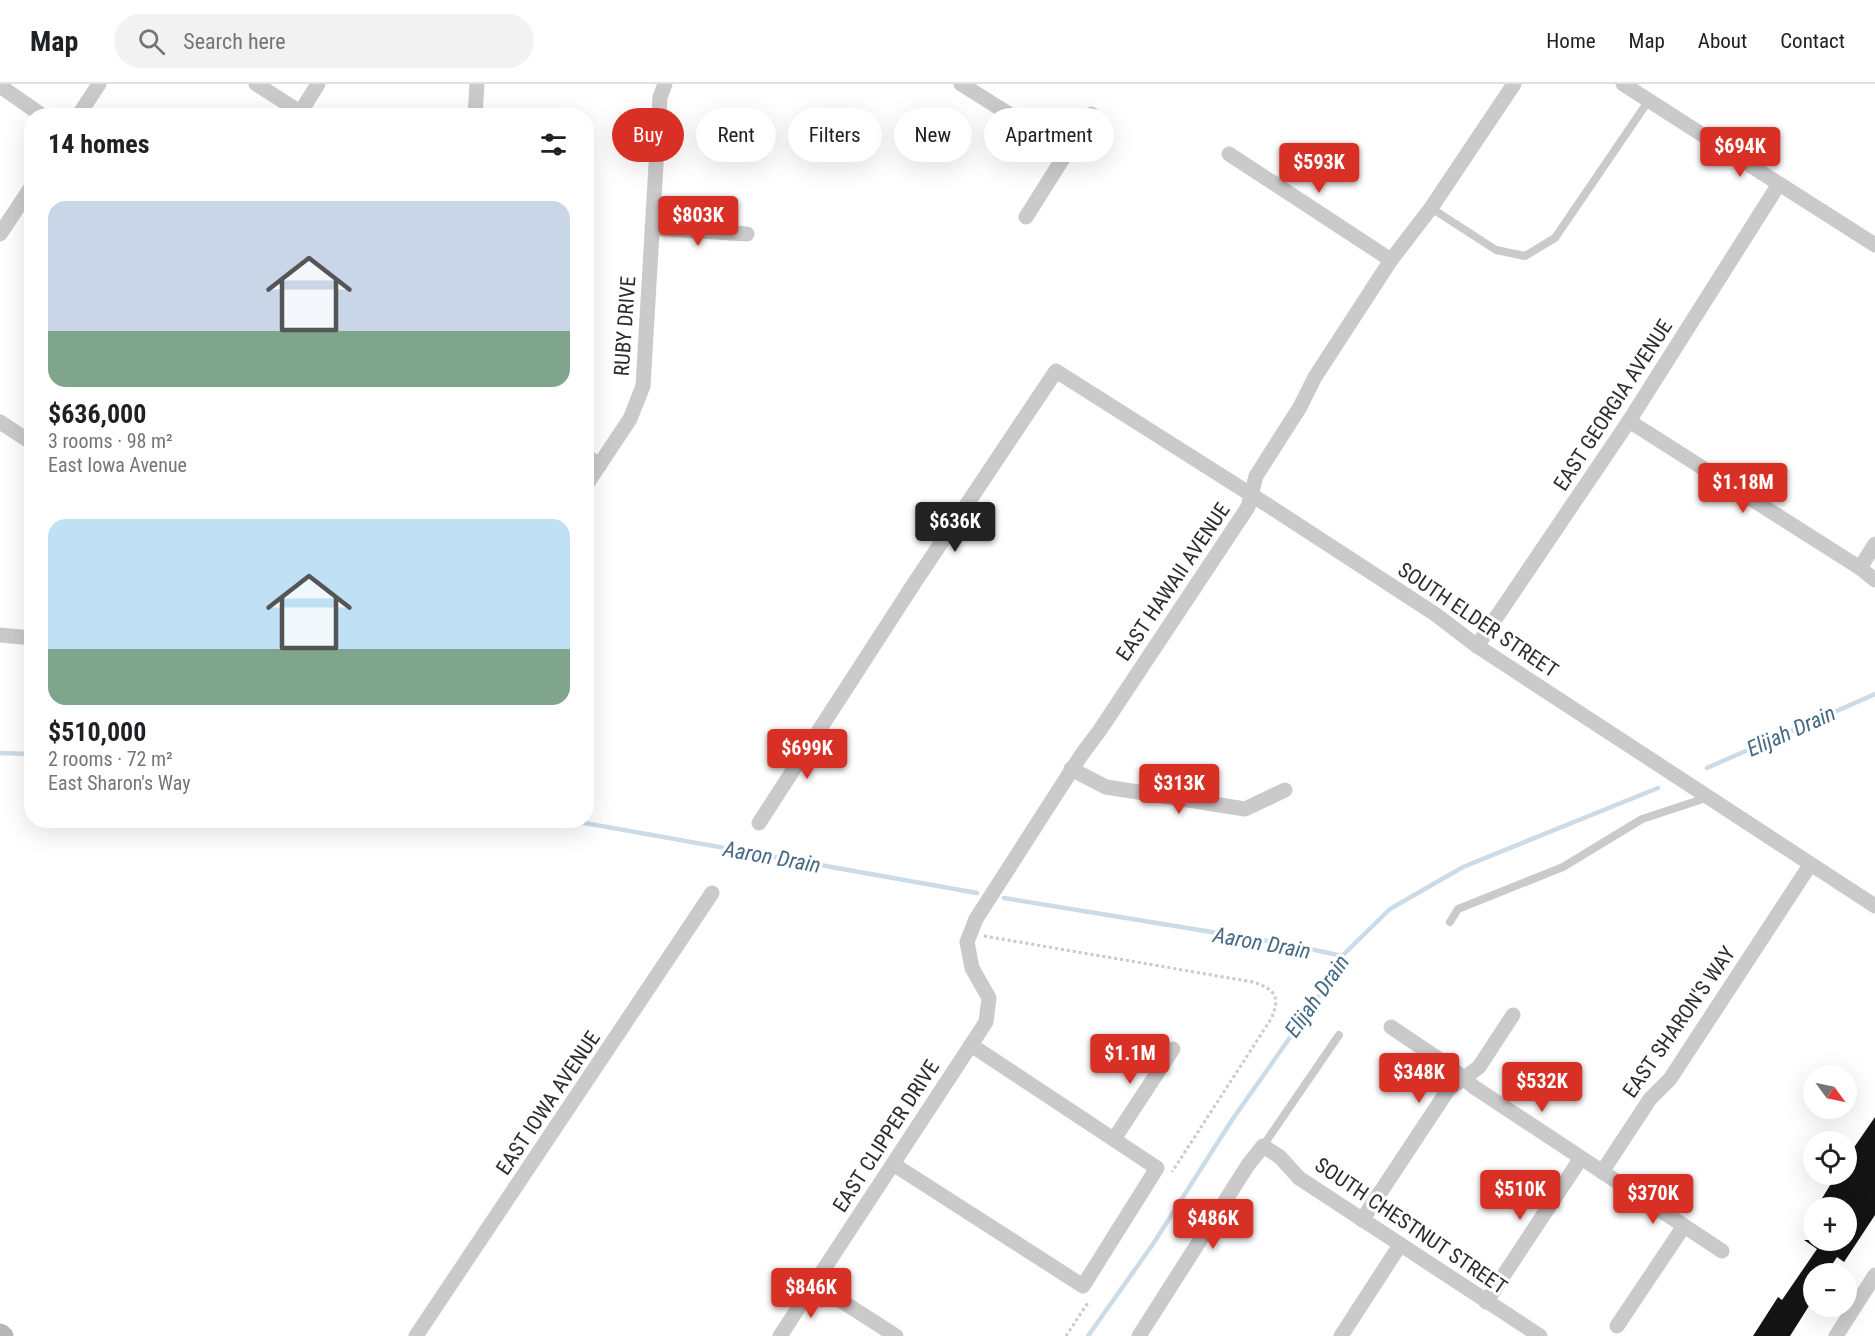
<!DOCTYPE html>
<meta charset="utf-8">
<style>
body{margin:0;font-family:"Roboto Condensed",sans-serif;background:#f2f2f2;color:#202124;height:100vh;display:flex;flex-direction:column;font-size:22px;white-space:nowrap}
*{box-sizing:border-box;margin:0}
p{font-size:20px;color:#757577}
.icon{flex:none;width:33px;height:33px;fill:none;stroke:currentColor;stroke-width:2;stroke-linecap:round;stroke-linejoin:round}
.map{position:relative;flex:1;overflow:hidden}
.drawer{position:absolute;left:24px;top:24px;width:570px;height:720px;display:flex;flex-direction:column;background:#fff;border-radius:24px;box-shadow:0 6px 24px #0002}
.drawer>*{flex:none}
.guide{position:absolute;left:612px;top:24px;width:570px;height:54px;display:flex;gap:12px}
.needle{width:39px;rotate:123deg}
.fabs{position:absolute;left:1803px;top:981px;display:grid;gap:12px}
.fabs a{display:grid;place-items:center;width:54px;height:54px;border-radius:50%;background:#fff;box-shadow:0 6px 24px #0002;font-size:30px}
.price{position:absolute;translate:-50% -51px;padding:0 14px;border-radius:6px;background:#d93025;color:#fff;font-size:20px;line-height:39px;filter:drop-shadow(0 2px 3px #0008)}
.price::after{content:'';position:absolute;left:50%;top:36px;width:18px;height:14px;margin-left:-9px;background:inherit;clip-path:polygon(0 0,100% 0,50% 100%)}
.price.current{background:#222;color:#fff}
ul{padding:0;list-style:none}
li{display:grid;align-content:center;gap:12px;height:318px;padding:0 24px}
li span{display:grid;place-items:center;height:186px;border-radius:18px;color:#555}
li>.icon{margin-inline-start:auto}
span .icon{width:108px;height:108px;fill:#fffc;stroke-width:1}
li b{font-size:26px}
h2{display:flex;justify-content:space-between;align-items:center;height:72px;padding:0 24px;font-size:26px}
.pill{padding:0 21px;border-radius:27px;background:#fff;box-shadow:0 6px 24px #0002;font-size:21px;line-height:54px}
.pill.current{background:#d93025;color:#fff}
header{display:flex;align-items:center;gap:36px;box-sizing:border-box;height:84px;padding:0 30px;background:#fff;border-bottom:2px solid #e0e0e0}
header strong{font-size:28px}
nav{display:flex;gap:33px;margin-inline-start:auto;font-size:21px}
.search{width:420px;height:54px;background:#f2f2f2;display:flex;align-items:center;gap:15px;box-sizing:border-box;padding:0 21px;border-radius:33px;color:#757577;font-size:22px}
.map>svg:first-child{display:block}
</style>
<header>
<strong>Map</strong>
<div class="search"><svg class="icon" aria-label="search" viewBox="0 0 24 24"><circle cx="10" cy="10" r="6"/><path d="M15 15l6 6"/></svg>Search here</div>
<nav><a>Home</a><a>Map</a><a>About</a><a>Contact</a></nav>
</header>
<div class="map">
<svg width="1875" height="1252" viewBox="0 0 1875 1252">
<rect width="100%" height="100%" fill="#fff"/>
<g fill="none" stroke-linecap="round" stroke-linejoin="round">
<g stroke="#cbdbe7" stroke-width="4.5">
<polyline points="0,669 32,670"/>
<polyline points="1707,684 1875,610"/>
<polyline points="568,736 977,809"/>
<polyline points="1004,814 1297,862 1342,872"/>
<polyline points="1088,1252 1153,1160 1232,1036 1317,915 1342,872 1390,825 1463,783 1658,704"/>
</g>
</g>
<polygon fill="#141414" points="1875,1033 1875,1131 1844,1178 1837,1173 1826,1190 1814,1190 1814,1214 1790,1252 1753,1252 1778,1213 1782,1216 1817,1165 1804,1156 1846,1156 1846,1124 1816,1124 1837,1090 1846,1090 1846,1075"/>
<g fill="none" stroke-linecap="round" stroke-linejoin="round">
<g stroke="#cacaca" stroke-width="3" stroke-dasharray="3 3" stroke-linecap="butt">
<path d="M984,852l269,46c22,7 28,15 18,37l-99,153"/>
<polyline points="1066,1252 1089,1217"/>
</g>
<g stroke="#cacaca" stroke-width="8">
<polyline points="1431,124 1496,166 1525,172 1555,154 1649,16"/>
<polyline points="1450,838 1458,825 1563,783 1642,735 1706,714"/>
<polyline points="1263,1062 1339,951"/>
</g>
<g stroke="#cacaca" stroke-width="15">
<polyline points="256,0 300,28"/>
<polyline points="961,0 1068,67"/>
<polyline points="1623,0 1875,161"/>
<polyline points="0,2 43,32"/>
<polyline points="78,32 99,0"/>
<polyline points="298,32 318,0"/>
<polyline points="475,32 477,0"/>
<polyline points="1229,70 1391,176"/>
<polyline points="1026,133 1091,30"/>
<polyline points="652,144 747,150"/>
<polyline points="0,150 32,102"/>
<polyline points="1629,337 1860,484 1875,496"/>
<polyline points="0,338 32,359"/>
<polyline points="586,372 600,381"/>
<polyline points="586,401 630,335 643,302 660,13 665,0"/>
<polyline points="1860,484 1875,460"/>
<polyline points="0,551 32,554"/>
<polyline points="1477,562 1629,337 1779,100"/>
<polyline points="1071,685 1106,703 1245,725 1285,706"/>
<polyline points="759,739 915,498 1056,287 1269,422 1435,530 1477,562 1875,822"/>
<polyline points="1391,943 1449,982 1474,1003 1722,1167"/>
<polyline points="1114,1055 1173,965"/>
<polyline points="893,1080 1083,1202 1157,1084 971,961"/>
<polyline points="1602,1088 1650,1015 1670,995 1810,781"/>
<polyline points="1362,1136 1448,1006 1479,983 1513,931"/>
<polyline points="815,1200 896,1252"/>
<polyline points="1486,1218 1581,1074"/>
<polyline points="1617,1242 1684,1142"/>
<polyline points="416,1252 712,809"/>
<polyline points="780,1252 986,938 989,914 972,884 967,858 976,835 1082,670 1100,646 1248,423 1256,392 1300,323 1315,293 1391,176 1431,124 1514,0"/>
<polyline points="1139,1252 1248,1081 1263,1062 1280,1073 1299,1094 1540,1252"/>
<polyline points="1341,1252 1400,1161"/>
<polyline points="1836,1252 1875,1191"/>
</g>
<polyline stroke="#b7b7b7" stroke-width="21" points="0,1250 3,1252"/>
</g>
<g text-anchor="middle" dominant-baseline="central" stroke-width="6" stroke-linejoin="round" paint-order="stroke">
<g font-size="21" fill="#2d2d2d" stroke="#fff">
<text transform="translate(625 242) rotate(-86)">RUBY DRIVE</text>
<text transform="translate(1613 321) rotate(-57)">EAST GEORGIA AVENUE</text>
<text transform="translate(1173 498) rotate(-56)">EAST HAWAII AVENUE</text>
<text transform="translate(1478 536) rotate(34)">SOUTH ELDER STREET</text>
<text transform="translate(1679 938) rotate(-55)">EAST SHARON'S WAY</text>
<text transform="translate(548 1019) rotate(-56)">EAST IOWA AVENUE</text>
<text transform="translate(886 1052) rotate(-57)">EAST CLIPPER DRIVE</text>
<text transform="translate(1411 1142) rotate(34)">SOUTH CHESTNUT STREET</text>
</g>
<g font-size="22" font-style="italic" fill="#456a86" stroke="#fff">
<text transform="translate(1791 647) rotate(-24)">Elijah Drain</text>
<text transform="translate(772 773) rotate(10)">Aaron Drain</text>
<text transform="translate(1262 859) rotate(10)">Aaron Drain</text>
<text transform="translate(1317 912) rotate(-55)">Elijah Drain</text>
</g>
</g>
</svg>
<div class="fabs">
<a><svg class="needle" viewBox="-14 -14 28 28"><path d="M0-13l5 13h-10z" fill="#e53935"/><path d="M0 13l5-13h-10z" fill="#757577"/></svg></a>
<a><svg class="icon" aria-label="locate" viewBox="0 0 24 24"><circle cx="12" cy="12" r="6"/><path d="M12 2v4M12 18v4M2 12h4M18 12h4"/></svg></a>
<a>+</a>
<a>−</a>
</div>
<b class="price" style="left:1740px;top:94px">$694K</b>
<b class="price" style="left:1319px;top:110px">$593K</b>
<b class="price" style="left:698px;top:163px">$803K</b>
<b class="price" style="left:1743px;top:430px">$1.18M</b>
<b class="price current" style="left:955px;top:469px">$636K</b>
<b class="price" style="left:807px;top:696px">$699K</b>
<b class="price" style="left:1179px;top:731px">$313K</b>
<b class="price" style="left:1130px;top:1001px">$1.1M</b>
<b class="price" style="left:1419px;top:1020px">$348K</b>
<b class="price" style="left:1542px;top:1029px">$532K</b>
<b class="price" style="left:1520px;top:1137px">$510K</b>
<b class="price" style="left:1653px;top:1141px">$370K</b>
<b class="price" style="left:1213px;top:1166px">$486K</b>
<b class="price" style="left:811px;top:1235px">$846K</b>
<div class="guide">
<a class="pill current">Buy</a>
<a class="pill">Rent</a>
<a class="pill">Filters</a>
<a class="pill">New</a>
<a class="pill">Apartment</a>
</div>
<section class="drawer">
<h2>14 homes<svg class="icon" aria-label="filters" viewBox="0 0 24 24"><path d="M4 7h16M4 17h16"/><circle cx="9" cy="7" r="2"/><circle cx="15" cy="17" r="2"/></svg></h2>
<ul>
<li><span style="background:linear-gradient(#c9d6e8 70%,#7fa58c 0)"><svg class="icon" aria-label="home" viewBox="0 0 24 24"><path d="M3 11l9-7 9 7M6 9v11h12V9"/></svg></span><div><b>$636,000</b><p>3 rooms · 98 m²</p><p>East Iowa Avenue</p></div></li>
<li><span style="background:linear-gradient(#bfe0f5 70%,#7fa58c 0)"><svg class="icon" aria-label="home" viewBox="0 0 24 24"><path d="M3 11l9-7 9 7M6 9v11h12V9"/></svg></span><div><b>$510,000</b><p>2 rooms · 72 m²</p><p>East Sharon's Way</p></div></li>
</ul>
</section>
</div>
